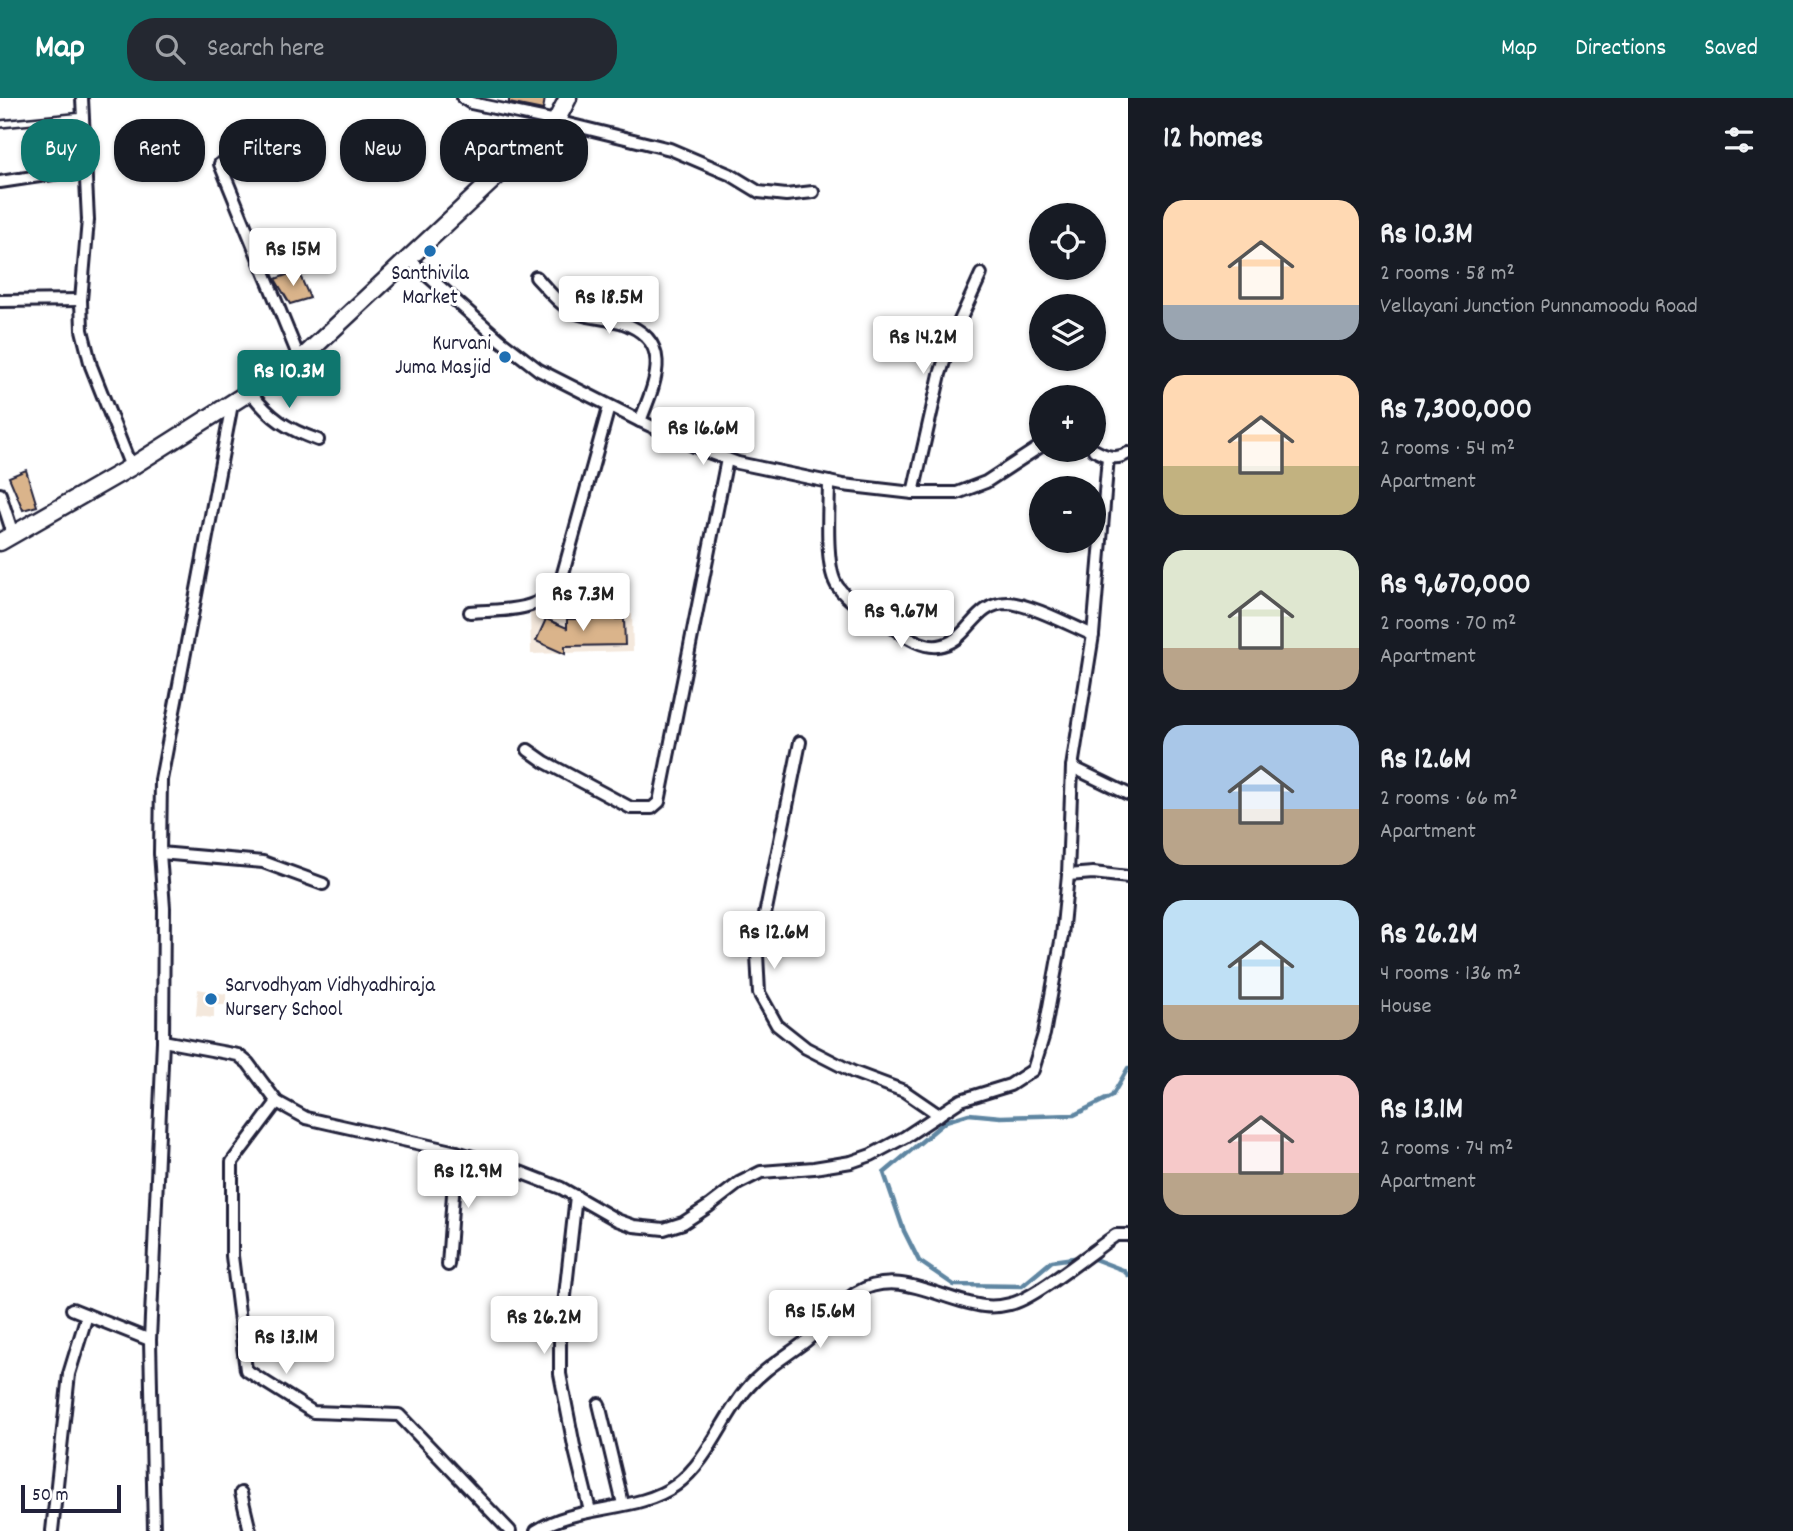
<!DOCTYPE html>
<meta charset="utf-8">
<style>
body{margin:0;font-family:Dekko,sans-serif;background:#242831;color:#f1f3f6;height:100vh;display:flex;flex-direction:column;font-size:26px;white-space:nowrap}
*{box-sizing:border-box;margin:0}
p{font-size:23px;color:#9ea1a6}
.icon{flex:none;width:38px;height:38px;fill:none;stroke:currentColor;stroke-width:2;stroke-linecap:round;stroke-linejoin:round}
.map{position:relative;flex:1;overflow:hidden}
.details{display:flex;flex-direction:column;background:#171b24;width:665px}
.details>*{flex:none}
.guide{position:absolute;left:21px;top:21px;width:665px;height:63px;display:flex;gap:14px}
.buttons{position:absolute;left:1029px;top:105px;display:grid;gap:14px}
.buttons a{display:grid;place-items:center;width:77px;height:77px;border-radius:50%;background:#171b24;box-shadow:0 2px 5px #0004;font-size:35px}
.scale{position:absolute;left:21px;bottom:18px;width:100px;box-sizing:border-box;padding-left:7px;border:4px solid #22223b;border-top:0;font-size:19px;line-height:24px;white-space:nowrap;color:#22223b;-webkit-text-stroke:5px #fff;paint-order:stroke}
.price{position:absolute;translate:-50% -60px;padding:0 16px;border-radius:7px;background:#fff;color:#222;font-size:23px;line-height:46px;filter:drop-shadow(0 2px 4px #0008)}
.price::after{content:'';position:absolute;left:50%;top:42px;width:21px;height:16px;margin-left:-10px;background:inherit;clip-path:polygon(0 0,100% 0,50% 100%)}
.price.active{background:#0f766e;color:#fff}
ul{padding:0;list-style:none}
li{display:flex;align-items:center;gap:21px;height:175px;padding:0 35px}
li span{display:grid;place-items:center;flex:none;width:196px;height:140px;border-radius:21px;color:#555}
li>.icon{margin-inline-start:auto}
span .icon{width:84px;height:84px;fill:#fffc;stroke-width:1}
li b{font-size:30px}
h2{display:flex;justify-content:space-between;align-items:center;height:84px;padding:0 35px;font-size:30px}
.chip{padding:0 24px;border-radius:28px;background:#171b24;box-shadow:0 2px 5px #0004;font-size:24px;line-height:63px}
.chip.active{background:#0f766e;color:#fff}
header{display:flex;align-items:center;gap:42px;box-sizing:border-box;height:98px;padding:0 35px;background:#0f766e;color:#fff}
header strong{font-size:33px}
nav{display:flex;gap:38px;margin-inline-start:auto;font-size:24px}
.search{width:490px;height:63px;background:#242831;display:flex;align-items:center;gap:18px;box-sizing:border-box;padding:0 24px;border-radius:28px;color:#9ea1a6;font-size:26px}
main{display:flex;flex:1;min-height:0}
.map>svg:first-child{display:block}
</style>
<header>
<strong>Map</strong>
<div class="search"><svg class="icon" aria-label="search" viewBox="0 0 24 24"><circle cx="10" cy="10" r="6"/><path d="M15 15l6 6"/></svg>Search here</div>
<nav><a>Map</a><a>Directions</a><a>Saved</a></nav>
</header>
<main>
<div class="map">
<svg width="1128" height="1433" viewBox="0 0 1128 1433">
<rect width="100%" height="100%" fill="#fff"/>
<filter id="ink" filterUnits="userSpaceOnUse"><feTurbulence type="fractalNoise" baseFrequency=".0143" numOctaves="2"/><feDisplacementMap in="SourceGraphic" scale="14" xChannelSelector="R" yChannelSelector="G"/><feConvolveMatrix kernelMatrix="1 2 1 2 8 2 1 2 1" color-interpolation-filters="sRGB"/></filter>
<g filter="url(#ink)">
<g fill="#f4e8dc">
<polygon points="592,487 593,516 632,516 633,553 531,556 530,511 561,510 561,488"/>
<polygon points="198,891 226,896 226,907 214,907 214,920 196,918"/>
</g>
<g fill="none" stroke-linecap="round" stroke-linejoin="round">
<g stroke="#5e86a2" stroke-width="4.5">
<polyline points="1081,1159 1052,1163 1022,1188 954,1187 919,1163 904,1133 884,1075 946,1023 969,1016 1001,1019 1074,1017 1112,998 1128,970"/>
<polyline points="1089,1159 1123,1172 1128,1177"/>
</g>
</g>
<g fill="#dab48b" stroke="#22223b" stroke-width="2">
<polygon points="509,0 545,0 543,12 509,5"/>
<polygon points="564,34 574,43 554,64 543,55"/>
<polygon points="298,173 310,200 290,206 275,181"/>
<polygon points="26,372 37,408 23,412 9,379"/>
<polygon points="546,521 567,530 567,521 624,521 625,547 565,548 565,556 536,543"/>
</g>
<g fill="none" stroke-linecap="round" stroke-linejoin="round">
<defs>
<polyline id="lane" points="0,26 84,18"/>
<g id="street">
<polyline points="82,0 88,122 81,202 82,232 91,268 131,369"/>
<polyline points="463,0 471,5 556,23 670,51 731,77 759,94 786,97 813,94"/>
<polyline points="220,66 300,262"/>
<polyline points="0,84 86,71"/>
<polyline points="410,162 500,242 539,272 640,323 705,353 738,365 843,387 913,395 957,395 986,384 1041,348"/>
<path d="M536,179c12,13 25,30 41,36 13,5 29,5 43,9 56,18 35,61 20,99"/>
<polyline points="0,203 81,202"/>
<path d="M250,294c21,27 37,37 68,48"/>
<path d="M1094,352c11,6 22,11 34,3"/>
<path d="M829,384c0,24 -5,87 9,105 12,17 34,27 51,38 14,9 32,23 49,21 32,-4 34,-43 70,-43 22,1 64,23 85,32"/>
<polyline points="913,395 940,276 952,240 981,176"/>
<polyline points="0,396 13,436"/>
<path d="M470,514c36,-3 74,2 92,-35l47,-170"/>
<polyline points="800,644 757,856 759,895 777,927 806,950 853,974 904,993 939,1017"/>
<polyline points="528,652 545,664 631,710 652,710 659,704 727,361"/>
<polyline points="1072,669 1128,696"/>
<polyline points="160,755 263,764 323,786"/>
<polyline points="1068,777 1093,775 1128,779"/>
<polyline points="163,943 238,957 248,965 277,1004 306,1020 456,1054 512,1071 561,1090 617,1122 634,1128 664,1131 683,1125 709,1108 739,1085 761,1074 814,1070 851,1064 871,1057 905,1039 961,1002 1010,987 1033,972 1044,936 1062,838 1068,777 1072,669 1093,537 1108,359"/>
<polyline points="277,1004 232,1064 232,1158 246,1272 313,1314 399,1317 510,1433"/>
<polyline points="576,1098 560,1243 560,1276 574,1348 590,1413"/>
<polyline points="448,1167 456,1054"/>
<polyline points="72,1211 150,1242"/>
<polyline points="599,1306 623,1406"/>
<polyline points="241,1395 250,1433"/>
<polyline points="52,1433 69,1276 87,1217"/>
<polyline points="154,1433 150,1242 163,943 164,810 160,755 161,682 232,306"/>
<path d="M536,1433c41,-27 102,-18 140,-46 32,-24 45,-64 69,-94 18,-22 40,-34 61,-50 18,-14 31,-36 50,-48 43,-26 85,8 128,13 8,1 18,0 26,-2 23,-4 84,-54 106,-69h12"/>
</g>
<polyline id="secondary" points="0,444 131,369 300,262 556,23 568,0"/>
</defs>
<use href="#lane" stroke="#22223b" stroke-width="10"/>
<use href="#street" stroke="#22223b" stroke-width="16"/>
<use href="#secondary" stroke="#22223b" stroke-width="21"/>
<use href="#lane" stroke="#fff" stroke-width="5"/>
<use href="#street" stroke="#fff" stroke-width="10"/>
<use href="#secondary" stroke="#fff" stroke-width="16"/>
</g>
</g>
<g fill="#1f6fb2" stroke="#fff" stroke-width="2.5">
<circle cx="430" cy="153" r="7"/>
<circle cx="505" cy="259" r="7"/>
<circle cx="211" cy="901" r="7"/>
</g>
<g text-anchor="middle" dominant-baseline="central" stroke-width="6" stroke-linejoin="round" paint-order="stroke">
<g font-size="21" fill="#22223b" stroke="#fff">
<text x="430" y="177">Santhivila<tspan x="430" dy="24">Market</tspan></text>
<text x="491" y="247" text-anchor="end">Kurvani<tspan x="491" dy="24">Juma Masjid</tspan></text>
<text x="225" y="889" text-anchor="start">Sarvodhyam Vidhyadhiraja<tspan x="225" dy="24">Nursery School</tspan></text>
</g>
</g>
</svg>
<div class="buttons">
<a><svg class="icon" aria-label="locate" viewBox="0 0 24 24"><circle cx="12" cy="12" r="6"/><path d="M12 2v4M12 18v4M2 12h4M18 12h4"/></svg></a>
<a><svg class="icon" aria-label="layers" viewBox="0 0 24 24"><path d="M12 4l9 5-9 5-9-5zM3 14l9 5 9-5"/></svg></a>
<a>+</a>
<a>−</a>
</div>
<div class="scale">50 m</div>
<b class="price" style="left:293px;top:190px">Rs 15M</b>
<b class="price" style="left:609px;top:238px">Rs 18.5M</b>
<b class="price" style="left:923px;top:278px">Rs 14.2M</b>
<b class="price active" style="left:289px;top:312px">Rs 10.3M</b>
<b class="price" style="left:703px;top:369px">Rs 16.6M</b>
<b class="price" style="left:583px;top:535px">Rs 7.3M</b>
<b class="price" style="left:901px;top:552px">Rs 9.67M</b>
<b class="price" style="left:774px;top:873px">Rs 12.6M</b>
<b class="price" style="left:468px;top:1112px">Rs 12.9M</b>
<b class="price" style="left:820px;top:1252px">Rs 15.6M</b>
<b class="price" style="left:544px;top:1258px">Rs 26.2M</b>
<b class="price" style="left:286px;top:1278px">Rs 13.1M</b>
<div class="guide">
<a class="chip active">Buy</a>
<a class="chip">Rent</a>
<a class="chip">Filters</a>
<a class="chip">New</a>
<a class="chip">Apartment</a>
</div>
</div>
<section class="details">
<h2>12 homes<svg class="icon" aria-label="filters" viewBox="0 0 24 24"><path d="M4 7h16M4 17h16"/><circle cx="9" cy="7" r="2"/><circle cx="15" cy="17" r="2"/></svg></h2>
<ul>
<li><span style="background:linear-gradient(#ffd9b3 75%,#9aa5b1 0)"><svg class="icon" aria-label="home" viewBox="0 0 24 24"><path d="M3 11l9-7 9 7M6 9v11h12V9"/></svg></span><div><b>Rs 10.3M</b><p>2 rooms · 58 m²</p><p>Vellayani Junction Punnamoodu Road</p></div></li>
<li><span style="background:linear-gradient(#ffd9b3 65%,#c2b280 0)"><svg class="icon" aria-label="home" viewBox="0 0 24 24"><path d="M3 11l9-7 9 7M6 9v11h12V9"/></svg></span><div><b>Rs 7,300,000</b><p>2 rooms · 54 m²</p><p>Apartment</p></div></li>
<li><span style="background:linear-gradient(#dfe7d0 70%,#b9a48a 0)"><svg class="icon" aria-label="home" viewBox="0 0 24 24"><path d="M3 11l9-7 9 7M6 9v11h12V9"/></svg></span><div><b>Rs 9,670,000</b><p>2 rooms · 70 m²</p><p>Apartment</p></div></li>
<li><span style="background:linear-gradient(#a9c7e8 60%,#b9a48a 0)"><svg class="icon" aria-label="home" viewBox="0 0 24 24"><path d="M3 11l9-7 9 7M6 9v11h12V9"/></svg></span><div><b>Rs 12.6M</b><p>2 rooms · 66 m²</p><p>Apartment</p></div></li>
<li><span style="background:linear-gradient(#bfe0f5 75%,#b9a48a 0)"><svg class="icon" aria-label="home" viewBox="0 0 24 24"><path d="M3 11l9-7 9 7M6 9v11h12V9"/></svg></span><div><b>Rs 26.2M</b><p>4 rooms · 136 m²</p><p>House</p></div></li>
<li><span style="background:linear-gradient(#f6c9c9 70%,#b9a48a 0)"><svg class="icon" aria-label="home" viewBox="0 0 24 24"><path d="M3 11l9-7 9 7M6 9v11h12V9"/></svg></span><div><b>Rs 13.1M</b><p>2 rooms · 74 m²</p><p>Apartment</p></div></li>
</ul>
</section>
</main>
